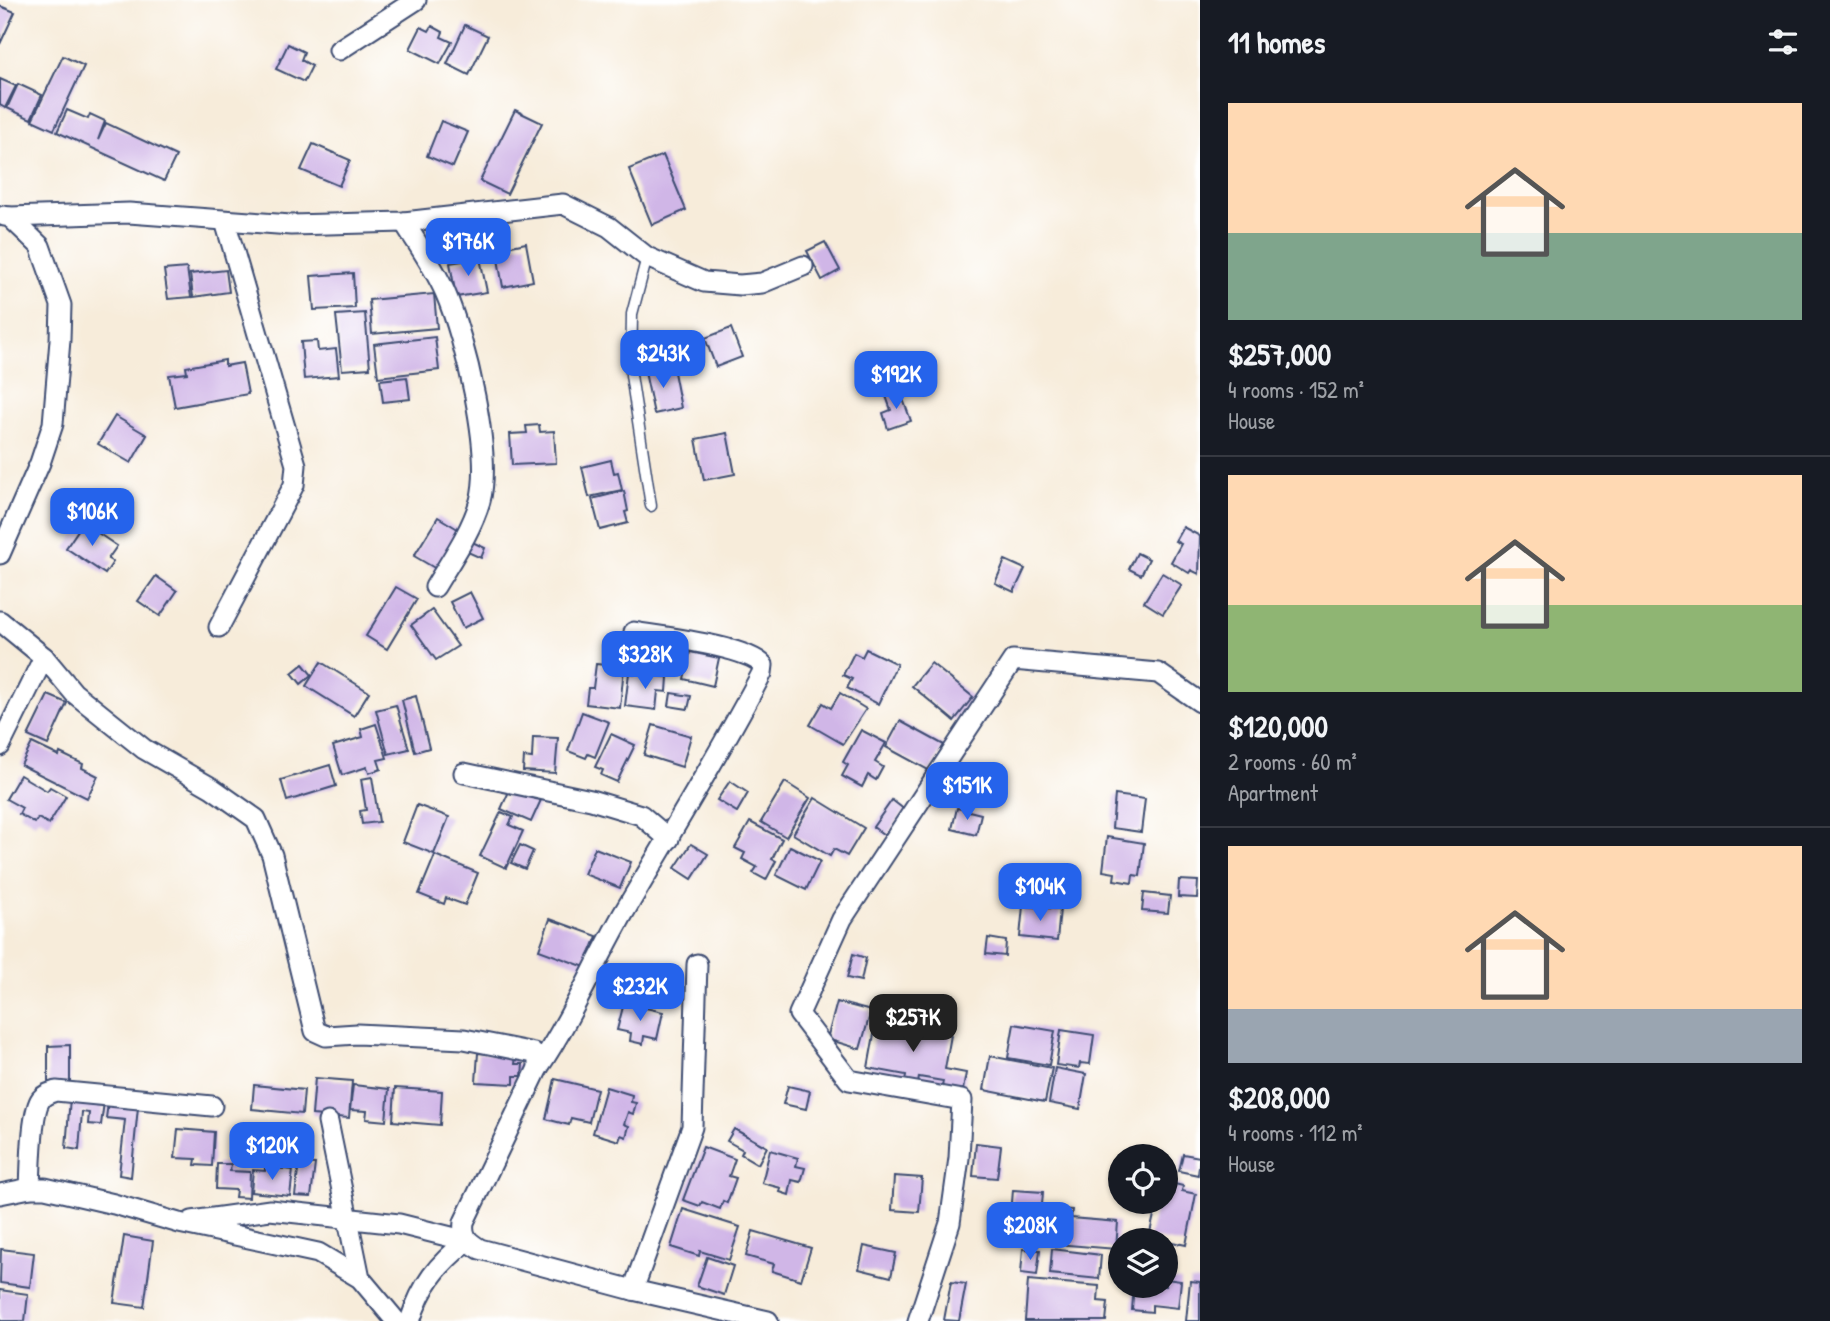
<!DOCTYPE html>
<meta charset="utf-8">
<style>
body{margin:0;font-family:"Patrick Hand",sans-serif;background:#20242c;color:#f1f3f6;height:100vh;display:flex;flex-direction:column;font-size:26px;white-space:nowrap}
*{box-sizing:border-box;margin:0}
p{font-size:23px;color:#9ea1a6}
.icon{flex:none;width:38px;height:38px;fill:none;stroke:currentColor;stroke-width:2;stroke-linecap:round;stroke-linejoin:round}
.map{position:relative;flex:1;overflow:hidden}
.panel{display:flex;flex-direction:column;background:#171b24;width:630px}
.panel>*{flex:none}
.fabs{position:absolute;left:1108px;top:1144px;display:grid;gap:14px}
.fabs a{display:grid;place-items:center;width:70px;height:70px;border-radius:50%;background:#171b24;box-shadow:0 2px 5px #0004;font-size:35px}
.price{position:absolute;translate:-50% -60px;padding:0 16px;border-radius:14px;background:#2563eb;color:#fff;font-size:23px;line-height:46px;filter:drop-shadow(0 2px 4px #0008)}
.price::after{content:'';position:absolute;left:50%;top:42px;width:21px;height:16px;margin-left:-10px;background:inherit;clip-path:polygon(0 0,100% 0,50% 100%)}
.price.on{background:#222;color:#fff}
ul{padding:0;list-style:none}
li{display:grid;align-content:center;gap:14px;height:371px;padding:0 28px}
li+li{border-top:2px solid #363941}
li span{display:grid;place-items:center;height:217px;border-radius:0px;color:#555}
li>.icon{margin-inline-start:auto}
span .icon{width:126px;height:126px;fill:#fffc;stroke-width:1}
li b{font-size:30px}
h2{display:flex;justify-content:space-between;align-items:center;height:84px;padding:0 28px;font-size:30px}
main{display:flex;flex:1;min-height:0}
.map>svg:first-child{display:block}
</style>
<main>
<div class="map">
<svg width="1200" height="1321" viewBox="0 0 1200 1321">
<rect width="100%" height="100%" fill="#fff"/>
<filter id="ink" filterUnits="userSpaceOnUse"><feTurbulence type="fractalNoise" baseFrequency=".0143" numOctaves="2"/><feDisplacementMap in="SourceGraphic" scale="14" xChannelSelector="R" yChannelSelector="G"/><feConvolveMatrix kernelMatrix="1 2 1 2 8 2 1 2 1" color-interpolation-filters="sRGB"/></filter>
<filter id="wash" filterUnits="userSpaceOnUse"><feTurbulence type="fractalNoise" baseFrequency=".00686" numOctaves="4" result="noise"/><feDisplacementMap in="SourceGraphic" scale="28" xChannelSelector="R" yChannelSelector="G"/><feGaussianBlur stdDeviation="1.57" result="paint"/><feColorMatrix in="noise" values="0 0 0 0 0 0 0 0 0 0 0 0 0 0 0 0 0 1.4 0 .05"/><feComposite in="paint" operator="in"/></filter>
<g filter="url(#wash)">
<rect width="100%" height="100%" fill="#f7ecda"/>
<g id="blocks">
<g fill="#d0b6e7">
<polygon points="0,6 15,12 0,44"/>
<polygon points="465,25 488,36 469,75 447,64"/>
<polygon points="432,26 443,32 441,37 452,42 440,64 410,49 421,27 429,31"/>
<polygon points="288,44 304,52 301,60 312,66 304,82 276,69"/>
<polygon points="63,56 84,66 54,130 32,120"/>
<polygon points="0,79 16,86 5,108 0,105"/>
<polygon points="18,84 42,95 31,119 7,108"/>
<polygon points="67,110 88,119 90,114 105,121 98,140 106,123 176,156 164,181 57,132"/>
<polygon points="515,110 542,123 507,194 480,181"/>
<polygon points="441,121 468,132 453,167 427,156"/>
<polygon points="313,144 350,160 339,186 301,170"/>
<polygon points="663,155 686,210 652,225 629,169"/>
<polygon points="825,242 840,270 822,280 807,251"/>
<polygon points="526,243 533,281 503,287 498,259 504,258 502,248"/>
<polygon points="480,258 487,292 456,297 450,263"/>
<polygon points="187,268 191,297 168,299 164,270"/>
<polygon points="226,270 229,292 193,297 190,274"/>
<polygon points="353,273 355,308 314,310 311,276"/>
<polygon points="434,294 437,328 372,334 369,300"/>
<polygon points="365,313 370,368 342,370 336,315"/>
<polygon points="731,328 742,357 716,367 705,338"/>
<polygon points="435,337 439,370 378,377 374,344"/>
<polygon points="317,341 318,351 336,349 339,376 304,379 301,342"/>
<polygon points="225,360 225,366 242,363 248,394 175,407 169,375 187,373 186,367"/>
<polygon points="673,367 681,408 654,414 645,372"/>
<polygon points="407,377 410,399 383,402 380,380"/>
<polygon points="900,391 911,421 888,429 883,413 891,410 886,396"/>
<polygon points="115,416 147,435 131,463 98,444"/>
<polygon points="539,425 540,432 554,431 556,463 512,465 510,434 527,433 526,426"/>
<polygon points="727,433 735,474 704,480 696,439"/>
<polygon points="611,460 614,473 618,472 622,490 589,497 582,467"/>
<polygon points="624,491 628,511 625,512 628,523 600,530 592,499"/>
<polygon points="438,517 461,531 438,570 414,556"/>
<polygon points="83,523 117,546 108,559 113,562 105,574 66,548"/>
<polygon points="1183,527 1200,536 1199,574 1191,570 1189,573 1171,562 1181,544 1175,541"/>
<polygon points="466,539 485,548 481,558 461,549"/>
<polygon points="1137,553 1149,559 1141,575 1129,569"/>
<polygon points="1005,560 1025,569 1014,592 995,583"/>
<polygon points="1162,573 1182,585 1163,614 1144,602"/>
<polygon points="156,576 177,591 160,616 138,601"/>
<polygon points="396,587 417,599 387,649 366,636"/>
<polygon points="470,592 483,618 463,628 450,602"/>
<polygon points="432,610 458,646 436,660 411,625"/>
<polygon points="624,638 642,641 640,661 622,659"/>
<polygon points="646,645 675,648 672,672 644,669"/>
<polygon points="866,649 897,664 878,704 847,688 852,679 843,675 854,653 862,657"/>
<polygon points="690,652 719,658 713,686 684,679"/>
<polygon points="321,662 369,692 354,716 306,686"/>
<polygon points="931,663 973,697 954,721 912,686"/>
<polygon points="303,664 312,675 301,684 292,673"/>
<polygon points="596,664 624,667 620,708 586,704 588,688 593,688"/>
<polygon points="629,673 668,677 667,692 658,691 656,710 625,706"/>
<polygon points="671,693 691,696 688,709 669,706"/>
<polygon points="840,693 866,709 843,744 810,725 823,703 831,708"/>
<polygon points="48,695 67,703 48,745 28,736"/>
<polygon points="416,696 429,748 415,752 402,700"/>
<polygon points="396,705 409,749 388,754 376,710"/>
<polygon points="582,712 609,722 595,757 588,754 586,758 568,751"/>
<polygon points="900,721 944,745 930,771 886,747"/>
<polygon points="376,724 387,758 378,760 381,769 369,773 367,767 342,775 333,746 363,737 361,729"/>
<polygon points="653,725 691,736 682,767 644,755"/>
<polygon points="861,730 886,743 875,762 883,767 876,780 868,775 862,787 842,776 848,765 843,762"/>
<polygon points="611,734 635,745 617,782 601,775 603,770 595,767"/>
<polygon points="533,737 558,738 555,773 523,771 524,757 532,758"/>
<polygon points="32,743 59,756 60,753 83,764 82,768 98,776 87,798 21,765"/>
<polygon points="330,765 336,786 287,801 281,780"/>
<polygon points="20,775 47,791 50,787 66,796 49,824 38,818 35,823 19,814 22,808 6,799"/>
<polygon points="372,777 379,822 362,824 360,811 366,810 361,779"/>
<polygon points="730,781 748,793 737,812 717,800"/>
<polygon points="785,782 810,798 786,837 761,822"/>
<polygon points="511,787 541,800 531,822 501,809"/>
<polygon points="1115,795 1145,799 1141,832 1112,828"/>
<polygon points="815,798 864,828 847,856 834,849 830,856 793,834"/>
<polygon points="892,800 905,810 886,836 873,827"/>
<polygon points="417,805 449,817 434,854 403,842"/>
<polygon points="957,808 981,814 976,835 952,829"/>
<polygon points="501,812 513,817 509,825 523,831 506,868 480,856"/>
<polygon points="750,822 782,839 772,859 776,861 766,880 753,873 757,867 742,859 745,853 735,848"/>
<polygon points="1107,837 1144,843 1140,876 1133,875 1132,883 1114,880 1115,873 1103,871"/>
<polygon points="691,844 708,854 692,879 675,868"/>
<polygon points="520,845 533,851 525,869 511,863"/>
<polygon points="790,846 820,861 806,890 776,875"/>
<polygon points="595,848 631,862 620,888 584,874"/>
<polygon points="435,855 478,873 465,905 446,898 444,904 419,894"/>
<polygon points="1179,880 1198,881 1197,898 1178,897"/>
<polygon points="1144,893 1170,896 1168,913 1142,911"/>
<polygon points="1023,906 1060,909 1057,941 1020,937"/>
<polygon points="550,919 597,936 585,967 539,950"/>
<polygon points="988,938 1006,941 1005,956 986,954"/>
<polygon points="853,954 866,958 861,981 847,978"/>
<polygon points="837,1002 871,1011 860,1049 827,1039"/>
<polygon points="624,1003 663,1012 657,1039 644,1036 643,1044 630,1041 631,1033 617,1030"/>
<polygon points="877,1018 891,1020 890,1025 951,1035 945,1069 966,1073 963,1090 942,1087 943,1081 919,1077 918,1084 905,1081 906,1075 868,1068"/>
<polygon points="1014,1024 1055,1031 1049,1065 1008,1058"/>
<polygon points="1061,1030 1094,1035 1090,1064 1080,1063 1079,1068 1056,1065"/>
<polygon points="70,1045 70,1083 48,1083 48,1046"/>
<polygon points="478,1053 516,1056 515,1064 523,1064 522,1076 514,1076 514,1084 476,1082"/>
<polygon points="990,1056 1052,1068 1045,1102 984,1090"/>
<polygon points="1055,1068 1086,1074 1080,1109 1049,1103"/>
<polygon points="315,1078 352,1081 349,1118 312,1115"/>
<polygon points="555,1079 597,1089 589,1122 571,1118 569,1125 546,1119"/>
<polygon points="254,1085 304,1090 302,1114 252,1109"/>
<polygon points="353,1085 389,1089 386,1121 366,1119 367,1111 350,1110"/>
<polygon points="788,1086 810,1091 806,1109 783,1104"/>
<polygon points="606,1087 632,1095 631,1102 636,1103 633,1114 628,1112 624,1124 629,1126 626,1137 621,1135 619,1141 593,1133"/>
<polygon points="395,1088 442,1091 440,1125 393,1121"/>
<polygon points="70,1098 104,1102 101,1125 88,1124 89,1113 82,1112 79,1150 66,1148"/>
<polygon points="108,1103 138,1107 131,1177 119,1175 125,1120 106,1118"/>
<polygon points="178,1129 214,1132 212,1166 195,1165 196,1159 175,1158"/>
<polygon points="734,1129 767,1147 758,1164 741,1154 743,1150 727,1141"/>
<polygon points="976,1143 1001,1146 997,1178 973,1176"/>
<polygon points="703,1147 735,1159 729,1176 736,1178 727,1203 723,1201 720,1209 702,1202 700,1206 683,1200"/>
<polygon points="770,1150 798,1158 796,1166 805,1168 801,1182 792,1180 789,1195 780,1192 781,1188 762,1183"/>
<polygon points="1183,1154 1200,1157 1198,1175 1179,1171"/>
<polygon points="299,1163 315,1164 311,1197 295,1196"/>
<polygon points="217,1164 231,1164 230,1171 250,1172 249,1198 235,1197 236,1190 216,1189"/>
<polygon points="265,1167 293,1170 290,1196 251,1192 253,1170 265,1171"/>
<polygon points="894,1176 922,1178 919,1212 892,1210"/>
<polygon points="1166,1182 1183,1186 1182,1191 1196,1194 1186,1245 1149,1237 1157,1202 1166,1202"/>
<polygon points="1013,1190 1043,1192 1041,1217 1011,1215"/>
<polygon points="1046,1208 1072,1210 1071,1218 1118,1222 1116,1249 1044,1243"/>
<polygon points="683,1209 740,1227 729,1260 700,1251 699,1256 671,1247"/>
<polygon points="1004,1222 1040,1225 1038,1246 1002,1243"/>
<polygon points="753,1231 811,1248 801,1280 772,1271 774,1264 746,1256"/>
<polygon points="124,1236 153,1241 144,1307 114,1303"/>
<polygon points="864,1246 896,1253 891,1277 859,1269"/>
<polygon points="1,1249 34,1253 30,1287 0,1283"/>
<polygon points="1023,1249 1040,1250 1037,1275 1021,1273"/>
<polygon points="1052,1249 1101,1255 1099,1279 1050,1274"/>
<polygon points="707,1257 733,1266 724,1295 697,1286"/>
<polygon points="1166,1279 1181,1281 1178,1308 1152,1305 1152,1312 1132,1310 1134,1286 1166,1286"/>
<polygon points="1028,1280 1099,1286 1098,1301 1108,1302 1106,1321 1025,1321"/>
<polygon points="1190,1281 1200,1282 1200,1321 1186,1321"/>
<polygon points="951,1282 966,1284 959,1321 944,1320"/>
<polygon points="0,1290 28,1294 25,1321 0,1321"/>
</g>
</g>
</g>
<g filter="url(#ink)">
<use href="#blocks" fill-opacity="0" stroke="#3c4b71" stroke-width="2"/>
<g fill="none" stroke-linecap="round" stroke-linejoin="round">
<defs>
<polyline id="service" points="647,257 632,314 631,375 651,506"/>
<g id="minor">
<polyline points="339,50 416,0"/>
<polyline points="10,217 129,213 291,225 404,222 563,204 609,227 647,257 704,282 740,285 762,283 803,266"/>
<path d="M404,222c14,23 30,45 41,70 20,46 48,161 35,209 -9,31 -29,59 -45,86"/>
<polyline points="0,554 40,463 53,424 60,340 61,305 40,246 10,217 4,216"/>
<path d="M0,621l44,36 30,36 70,56 68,39 44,31 16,36 43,176 11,5 31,-2 107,5 70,14 4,6v9l-74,154c-2,15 4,20 16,27l153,41 135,31"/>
<polyline points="219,627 294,485 296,465 225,221"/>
<polyline points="0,746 44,657"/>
<polyline points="464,773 591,800 641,815 669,839"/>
<path d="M538,1068c33,-49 56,-103 85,-154 47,-80 96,-159 139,-241l1,-8c-17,-19 -101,-28 -129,-33"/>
<polyline points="328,1122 360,1278"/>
<path d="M30,1188c1,-19 1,-76 11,-89 4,-5 9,-6 15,-8l156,15"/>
<polyline points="0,1194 30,1188 45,1188 114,1204 179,1223 318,1253 360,1278 396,1321"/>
<polyline points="192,1221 270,1210 399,1224 467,1241"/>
<polyline points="633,1290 692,1127 697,964"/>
<path d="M410,1321c12,-37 27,-56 57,-80"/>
<polyline points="918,1321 950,1223 959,1158 962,1100 849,1080 799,1014 842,919 1013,660 1158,673 1200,702"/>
</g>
</defs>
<use href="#service" stroke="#3c4b71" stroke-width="13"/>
<use href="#minor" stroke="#3c4b71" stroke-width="23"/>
<use href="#service" stroke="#fff" stroke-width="10"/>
<use href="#minor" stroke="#fff" stroke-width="19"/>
</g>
</g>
</svg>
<div class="fabs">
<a><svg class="icon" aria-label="locate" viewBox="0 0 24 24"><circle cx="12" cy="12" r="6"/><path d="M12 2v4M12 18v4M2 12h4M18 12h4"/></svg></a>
<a><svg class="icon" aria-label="layers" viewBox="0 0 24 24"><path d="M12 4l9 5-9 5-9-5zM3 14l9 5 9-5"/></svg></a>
</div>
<b class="price" style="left:468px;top:278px">$176K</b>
<b class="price" style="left:663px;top:390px">$243K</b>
<b class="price" style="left:896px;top:411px">$192K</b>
<b class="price" style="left:92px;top:548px">$106K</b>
<b class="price" style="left:645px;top:691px">$328K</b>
<b class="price" style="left:967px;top:822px">$151K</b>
<b class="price" style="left:1040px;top:923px">$104K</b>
<b class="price" style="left:640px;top:1023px">$232K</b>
<b class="price on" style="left:913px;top:1054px">$257K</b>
<b class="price" style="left:272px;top:1182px">$120K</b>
<b class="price" style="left:1030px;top:1262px">$208K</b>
</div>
<section class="panel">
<h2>11 homes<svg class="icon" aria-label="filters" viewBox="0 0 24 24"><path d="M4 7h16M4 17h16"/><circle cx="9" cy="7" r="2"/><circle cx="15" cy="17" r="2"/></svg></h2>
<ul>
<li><span style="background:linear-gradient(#ffd9b3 60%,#7fa58c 0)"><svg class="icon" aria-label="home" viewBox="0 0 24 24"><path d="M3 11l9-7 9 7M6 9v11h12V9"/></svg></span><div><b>$257,000</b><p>4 rooms · 152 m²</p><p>House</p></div></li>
<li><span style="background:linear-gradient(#ffd9b3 60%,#8fb573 0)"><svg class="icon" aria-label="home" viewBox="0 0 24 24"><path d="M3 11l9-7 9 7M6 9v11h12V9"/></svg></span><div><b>$120,000</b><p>2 rooms · 60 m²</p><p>Apartment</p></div></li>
<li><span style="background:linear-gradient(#ffd9b3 75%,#9aa5b1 0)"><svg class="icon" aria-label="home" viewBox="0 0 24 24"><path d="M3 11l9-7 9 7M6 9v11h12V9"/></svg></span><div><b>$208,000</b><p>4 rooms · 112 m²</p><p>House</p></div></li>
</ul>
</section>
</main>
